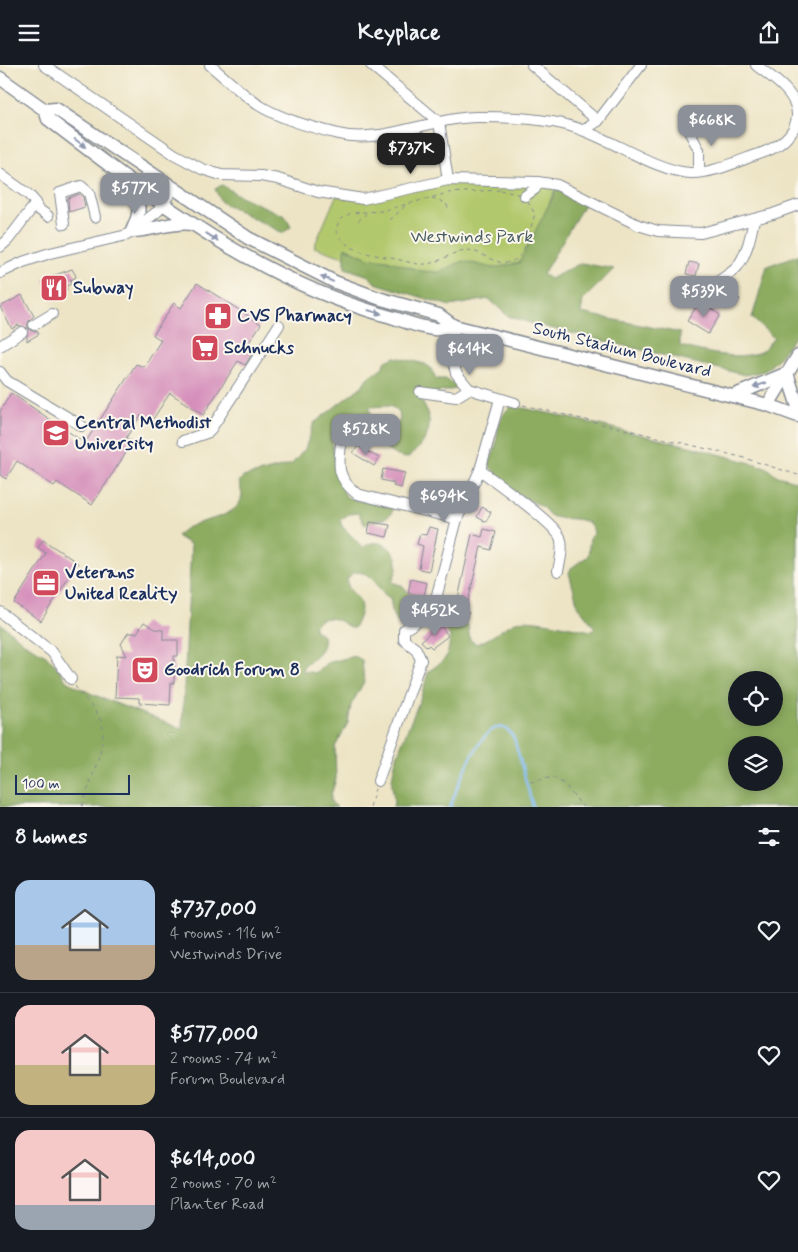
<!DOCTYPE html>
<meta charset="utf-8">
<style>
body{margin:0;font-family:Mynerve,sans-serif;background:#242831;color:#f1f3f6;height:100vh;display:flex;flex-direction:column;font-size:19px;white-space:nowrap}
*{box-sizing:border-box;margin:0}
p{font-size:16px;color:#9ea1a6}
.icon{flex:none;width:28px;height:28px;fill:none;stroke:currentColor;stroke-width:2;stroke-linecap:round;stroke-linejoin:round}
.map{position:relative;height:742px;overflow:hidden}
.drawer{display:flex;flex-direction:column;background:#171b24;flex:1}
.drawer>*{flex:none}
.buttons{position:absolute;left:728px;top:606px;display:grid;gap:10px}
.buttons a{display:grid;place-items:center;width:55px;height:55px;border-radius:50%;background:#171b24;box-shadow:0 2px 12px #0003;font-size:25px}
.scale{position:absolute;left:15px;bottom:12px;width:115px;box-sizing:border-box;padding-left:5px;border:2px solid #1b2f5e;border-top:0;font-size:14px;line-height:18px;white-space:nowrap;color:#1b2f5e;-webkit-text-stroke:4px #fbf7ec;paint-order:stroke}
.price{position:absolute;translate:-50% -42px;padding:0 11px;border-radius:10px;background:#8c9099;color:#fff;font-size:16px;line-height:32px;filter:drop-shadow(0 1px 2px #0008)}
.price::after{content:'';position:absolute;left:50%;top:30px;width:15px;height:11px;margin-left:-8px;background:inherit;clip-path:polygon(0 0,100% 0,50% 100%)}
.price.current{background:#222;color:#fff}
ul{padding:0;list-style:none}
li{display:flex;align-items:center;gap:15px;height:125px;padding:0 15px}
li+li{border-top:1px solid #363941}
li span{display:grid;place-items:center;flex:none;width:140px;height:100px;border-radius:15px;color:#555}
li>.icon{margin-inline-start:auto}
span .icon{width:60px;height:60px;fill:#fffc;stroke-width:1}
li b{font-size:21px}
h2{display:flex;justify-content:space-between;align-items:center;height:60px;padding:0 15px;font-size:21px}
header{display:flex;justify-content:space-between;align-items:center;height:65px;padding:0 15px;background:#171b24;font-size:22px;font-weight:700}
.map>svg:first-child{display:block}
</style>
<header><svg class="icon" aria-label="menu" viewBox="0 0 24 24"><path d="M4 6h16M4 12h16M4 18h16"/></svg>Keyplace<svg class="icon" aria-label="share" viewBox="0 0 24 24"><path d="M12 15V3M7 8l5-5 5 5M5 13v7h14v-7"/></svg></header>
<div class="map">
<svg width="798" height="742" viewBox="0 0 798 742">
<rect width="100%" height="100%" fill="#fbf7ec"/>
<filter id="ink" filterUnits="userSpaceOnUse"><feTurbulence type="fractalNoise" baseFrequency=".02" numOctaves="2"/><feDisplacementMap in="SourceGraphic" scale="10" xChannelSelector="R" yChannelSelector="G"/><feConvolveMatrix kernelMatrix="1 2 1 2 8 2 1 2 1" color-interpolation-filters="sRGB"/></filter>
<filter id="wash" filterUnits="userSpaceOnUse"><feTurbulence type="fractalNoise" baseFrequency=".0096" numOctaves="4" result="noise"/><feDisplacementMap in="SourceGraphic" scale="20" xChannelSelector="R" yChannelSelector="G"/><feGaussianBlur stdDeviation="1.12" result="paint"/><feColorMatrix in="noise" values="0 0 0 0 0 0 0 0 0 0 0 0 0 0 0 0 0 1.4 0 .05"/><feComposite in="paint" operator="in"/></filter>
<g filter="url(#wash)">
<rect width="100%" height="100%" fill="#ede4c5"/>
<polygon fill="#b2c86c" stroke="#667c65" points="448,115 557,120 508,235 387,207 314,182 336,131 350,134"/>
<g fill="#8dac60" stroke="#546e5f" fill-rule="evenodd">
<polygon points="222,120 238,130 285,151 291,162 283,168 221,137 215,124"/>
<path d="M557,124l28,14 -42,71 7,5 31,-16 33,6 -31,31 -2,13 99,20v13c24,6 56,15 80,6 5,-3 10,-10 14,-14l-22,-20 15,-52 31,-11v77l-21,28 -12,11 -20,4 -211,-51 -26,-8 -19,-17 -39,7 -75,-23 -6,-7 -24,-8v-21l23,11 19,2 34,11 18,1 24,-11 30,7 26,-5z"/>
<path d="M395,292l30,7 6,4 5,11h9l11,5 -1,5 -37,7c19,25 13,44 -11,62 -11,-1 -29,-9 -21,-23 3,-5 10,-9 14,-15l-1,-9 -9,-5 -21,1 3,11 -3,7 -12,4 -9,-4h-10l-7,12 6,38 9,22c16,7 31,3 47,11 -2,14 -17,10 -28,17l-7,-12 -9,1 -9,6 2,6 21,22c11,-12 32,-2 34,14 1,7 -2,13 -5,20l11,4 8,9 14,5v9l-11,10 -16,4 -5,-7 -3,-18c-17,-9 -10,-25 -36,-26l-7,7c0,20 26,16 7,49h-4c-12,-9 -23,-15 -35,-4l-1,6 9,5c3,17 -10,21 -20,32v4l12,2 12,-10 27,-7 8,4 2,22 -13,23 -3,18 -13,24 1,32 -5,16v7l6,5h-337v-184l24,20 22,12 13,14 7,12 26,13 90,35 9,-184 -14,-9c14,-19 61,-14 65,-40 0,-4 -3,-11 -3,-15l4,-4 49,-13 13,-15 9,-26 48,-37 5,-8 14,-9 5,-8z"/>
<path d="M510,342h8l30,6 141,33 77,21 12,9 20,6v325h-405c3,-9 -2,-18 -1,-27 3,-33 29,-72 36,-108 18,-14 20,-11 22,-36l-10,-13 19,4 5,-5 4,3 2,15 7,4c16,-6 28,-18 41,-23 13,-4 59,8 74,10l3,-3 -17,-22 -9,-33 2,-5 17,-12 2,-19 4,-4c-3,-19 -28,-12 -40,-16 -7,-2 -8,-8 -14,-12 -6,-3 -12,-5 -17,-8 -13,-7 -26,-20 -34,-32 1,-5 4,-10 6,-16 3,-15 2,-31 15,-42zM736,615h38v37h-38zM736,680h38v38h-38z"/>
</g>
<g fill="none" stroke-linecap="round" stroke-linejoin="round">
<path stroke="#82bbf3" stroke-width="2.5" d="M450,742c6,-16 39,-111 64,-69l19,69"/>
</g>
<g id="blocks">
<g fill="#d48cb9">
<polygon points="79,129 83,132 85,142 69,147 68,133"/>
<polygon points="689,197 699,199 696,211 686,209"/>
<polygon points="72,204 76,211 75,213 70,215 71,219 66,221 67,225 62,227 62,233 52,235 44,214"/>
<polygon points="197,218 261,259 248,279 255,284 245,300 238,296 203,350 170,328 151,357 141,350 126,373 133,377 92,440 57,417 54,421 17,396 6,414 0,410 0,346 11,328 85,378 136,299 144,302 161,275 153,270 174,238 181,243"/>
<polygon points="734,229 740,234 735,240 729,235"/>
<polygon points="22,230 34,251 28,257 28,263 31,266 37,266 39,269 27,276 27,263 18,260 12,264 0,242"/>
<polygon points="700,236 720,250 708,269 687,256"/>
<polygon points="358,381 379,393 374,401 353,388"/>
<polygon points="383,404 405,408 401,423 393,421 394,418 381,415"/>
<polygon points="482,442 491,447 486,457 477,452"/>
<polygon points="370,457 390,460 387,472 368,468"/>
<polygon points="429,462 438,464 429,506 419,504 423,481 417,479 420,469 426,470"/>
<polygon points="484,464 496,467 491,485 481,482 466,545 469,548 465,555 462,553 456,560 447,555 458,534 472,469 482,472"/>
<polygon points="43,475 78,498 41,556 14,538 46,488 38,483"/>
<polygon points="411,514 427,518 424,531 408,528"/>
<polygon points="144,557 155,564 163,565 163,575 178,575 178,591 174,591 174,618 171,618 170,640 139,638 139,633 115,632 117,590 127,591 121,579 128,568 137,568"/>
<polygon points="440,559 448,571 432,583 429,580 427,582 421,576"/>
</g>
</g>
</g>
<g filter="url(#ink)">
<use href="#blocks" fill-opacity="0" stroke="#848a92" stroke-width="1"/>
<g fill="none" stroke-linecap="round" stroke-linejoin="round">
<defs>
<g id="minor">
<polyline points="44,0 174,89 202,104 221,110 261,111 278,114 318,127 363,134 448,115 538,117 557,120 638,160 658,166 676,167 701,168 773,149 798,140"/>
<path d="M210,0c15,13 30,27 47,39 23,15 54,23 81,30 44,11 96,-18 142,-17 27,0 65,2 90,9 37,10 85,45 120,47 23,1 47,-12 69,-19 16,-5 37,-18 38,-38 1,-23 -25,-38 -41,-51"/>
<polyline points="371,0 439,57 448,115"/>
<polyline points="532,0 598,56"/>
<polyline points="584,65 598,56 641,0"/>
<polyline points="690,68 699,85 699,107"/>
<polyline points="0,109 29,130 36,138 8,175 0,182"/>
<polyline points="525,131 535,124 538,117"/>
<polyline points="36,138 38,144 48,151"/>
<polyline points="64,159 60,128 81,121 89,128 95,152"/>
<polyline points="0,208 23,197 50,188 127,170 158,146 173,124"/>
<path d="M708,228c7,-13 20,-16 29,-26 10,-13 14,-32 17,-48"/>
<polyline points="34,260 52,249"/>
<polyline points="454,261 453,293 456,308 469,324"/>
<polyline points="0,281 22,267"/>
<polyline points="0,307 7,316 82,361"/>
<polyline points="420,327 456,332 469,324 515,338"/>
<path d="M342,372c-3,26 -8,39 15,57l100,25"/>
<polyline points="183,376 209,367 279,260"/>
<path d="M480,405c17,13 72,51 80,67 4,10 0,24 -2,34"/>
<polyline points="0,547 52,587 71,614"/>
<polyline points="378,716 421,595 416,584 404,575 404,565 424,552 434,541 457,454 480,405 500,334"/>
</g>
<g id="major">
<path d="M0,13l45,32 3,9c104,79 208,160 336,196 16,4 35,13 51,14 6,1 13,-2 19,-3l314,79 30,11"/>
<polyline points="45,45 56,44 248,173 335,217 378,233 439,250 454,261"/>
<path d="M124,117c15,22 20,23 8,49 20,0 39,-10 60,-7"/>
<polyline points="733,331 785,309 788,311 798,342"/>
<polyline points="768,340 798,291"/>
</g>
</defs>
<use href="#minor" stroke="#848a92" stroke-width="12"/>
<use href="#major" stroke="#848a92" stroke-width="15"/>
<g stroke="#848a92" stroke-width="1" stroke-dasharray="4 4" stroke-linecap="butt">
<path d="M500,125l25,6 10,18c-5,13 -8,41 -22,47 -15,8 -31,-11 -47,-11 -13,1 -26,13 -40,14 -9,1 -17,-2 -26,-4 -23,-6 -52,-5 -64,-29l3,-11 12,-7 31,-2 66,-18z"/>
<polyline points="432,133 446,138 448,143"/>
<polyline points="390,155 405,141"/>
<polyline points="358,156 366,149"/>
<polyline points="523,340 741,392 798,410"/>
<path d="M75,621c9,13 22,23 27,38 6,18 -15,64 -20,83"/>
<polyline points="530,717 553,712 564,719 583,742"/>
<polyline points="370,742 375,724"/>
</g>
<use href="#minor" stroke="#fff" stroke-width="10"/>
<use href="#major" stroke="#fff" stroke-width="12"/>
</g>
<defs><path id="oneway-solid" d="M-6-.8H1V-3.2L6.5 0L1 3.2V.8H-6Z" transform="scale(1.25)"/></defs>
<g fill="#8d97ae">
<use href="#oneway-solid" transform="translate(80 78) rotate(37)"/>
<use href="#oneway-solid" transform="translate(212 172) rotate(33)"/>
<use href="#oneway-solid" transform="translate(327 214) rotate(-155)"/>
<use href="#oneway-solid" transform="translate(375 247) rotate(16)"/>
<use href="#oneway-solid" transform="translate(760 320) rotate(161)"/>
</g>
</g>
<defs>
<symbol id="restaurant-square" viewBox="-11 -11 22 22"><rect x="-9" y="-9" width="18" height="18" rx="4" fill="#d1495b" stroke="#fbf7ec"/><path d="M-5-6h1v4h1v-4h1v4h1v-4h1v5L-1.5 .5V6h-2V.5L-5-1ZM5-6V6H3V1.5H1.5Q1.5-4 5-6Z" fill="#fff"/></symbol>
<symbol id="pharmacy-square" viewBox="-11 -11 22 22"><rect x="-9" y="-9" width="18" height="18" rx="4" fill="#d1495b" stroke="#fbf7ec"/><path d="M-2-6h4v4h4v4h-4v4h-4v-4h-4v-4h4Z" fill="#fff"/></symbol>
<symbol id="supermarket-square" viewBox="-11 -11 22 22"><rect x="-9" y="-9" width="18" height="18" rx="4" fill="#d1495b" stroke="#fbf7ec"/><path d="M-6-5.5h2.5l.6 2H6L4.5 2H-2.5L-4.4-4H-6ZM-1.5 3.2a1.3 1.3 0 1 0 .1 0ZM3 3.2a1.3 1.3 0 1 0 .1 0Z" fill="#fff"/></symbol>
<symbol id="university-square" viewBox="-11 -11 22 22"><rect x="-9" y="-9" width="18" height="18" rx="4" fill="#d1495b" stroke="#fbf7ec"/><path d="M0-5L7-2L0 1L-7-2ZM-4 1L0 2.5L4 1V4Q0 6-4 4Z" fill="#fff"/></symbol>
<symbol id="office-square" viewBox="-11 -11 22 22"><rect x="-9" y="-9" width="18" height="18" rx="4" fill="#d1495b" stroke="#fbf7ec"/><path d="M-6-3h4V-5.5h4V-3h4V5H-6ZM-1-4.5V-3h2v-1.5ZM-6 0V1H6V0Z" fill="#fff"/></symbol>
<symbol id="theatre-square" viewBox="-11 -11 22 22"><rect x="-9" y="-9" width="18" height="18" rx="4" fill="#d1495b" stroke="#fbf7ec"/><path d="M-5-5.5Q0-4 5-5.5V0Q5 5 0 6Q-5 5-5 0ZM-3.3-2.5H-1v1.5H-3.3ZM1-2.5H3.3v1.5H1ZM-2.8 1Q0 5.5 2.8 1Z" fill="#fff"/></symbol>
</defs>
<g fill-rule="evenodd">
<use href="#restaurant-square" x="38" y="207" width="32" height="32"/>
<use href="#pharmacy-square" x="202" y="235" width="32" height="32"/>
<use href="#supermarket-square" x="189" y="267" width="32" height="32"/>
<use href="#university-square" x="40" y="352" width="32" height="32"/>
<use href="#office-square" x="30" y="502" width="32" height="32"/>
<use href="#theatre-square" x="129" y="589" width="32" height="32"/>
</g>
<g text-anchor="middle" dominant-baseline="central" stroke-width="4" stroke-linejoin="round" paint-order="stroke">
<g font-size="18" fill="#485d62" stroke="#fbf7ec">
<text x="472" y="172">Westwinds Park</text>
</g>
<g font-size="18" font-weight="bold" fill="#1b2f5e" stroke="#fbf7ec" text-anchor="start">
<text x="73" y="223">Subway</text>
<text x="237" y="251">CVS Pharmacy</text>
<text x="224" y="283">Schnucks</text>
<text x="75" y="358">Central Methodist<tspan x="75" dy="21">University</tspan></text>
<text x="65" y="508">Veterans<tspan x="65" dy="21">United Reality</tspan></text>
<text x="164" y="605">Goodrich Forum 8</text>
</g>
<g font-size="18" fill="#1b2f5e" stroke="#fbf7ec">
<text transform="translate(622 285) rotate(14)">South Stadium Boulevard</text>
</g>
</g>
</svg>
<div class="buttons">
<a><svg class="icon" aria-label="locate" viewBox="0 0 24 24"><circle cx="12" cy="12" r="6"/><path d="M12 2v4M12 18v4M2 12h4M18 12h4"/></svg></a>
<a><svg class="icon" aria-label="layers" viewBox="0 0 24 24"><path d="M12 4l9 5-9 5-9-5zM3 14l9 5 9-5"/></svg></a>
</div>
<div class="scale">100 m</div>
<b class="price" style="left:712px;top:82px">$668K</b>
<b class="price current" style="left:411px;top:110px">$737K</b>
<b class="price" style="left:135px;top:150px">$577K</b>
<b class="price" style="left:704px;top:253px">$539K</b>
<b class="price" style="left:470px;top:311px">$614K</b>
<b class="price" style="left:366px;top:391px">$528K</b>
<b class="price" style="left:444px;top:458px">$694K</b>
<b class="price" style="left:435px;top:572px">$452K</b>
</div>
<section class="drawer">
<h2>8 homes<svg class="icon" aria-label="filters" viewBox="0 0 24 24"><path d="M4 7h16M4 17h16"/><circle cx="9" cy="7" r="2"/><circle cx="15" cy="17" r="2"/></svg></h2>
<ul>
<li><span style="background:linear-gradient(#a9c7e8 65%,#b9a48a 0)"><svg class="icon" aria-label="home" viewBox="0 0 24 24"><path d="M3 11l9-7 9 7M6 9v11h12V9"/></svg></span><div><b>$737,000</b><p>4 rooms · 116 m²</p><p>Westwinds Drive</p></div><svg class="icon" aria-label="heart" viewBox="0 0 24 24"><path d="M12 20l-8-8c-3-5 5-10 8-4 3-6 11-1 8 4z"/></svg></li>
<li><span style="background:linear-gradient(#f6c9c9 60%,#c2b280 0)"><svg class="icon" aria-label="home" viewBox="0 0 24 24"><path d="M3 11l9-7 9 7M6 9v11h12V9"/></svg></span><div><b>$577,000</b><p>2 rooms · 74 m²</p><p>Forum Boulevard</p></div><svg class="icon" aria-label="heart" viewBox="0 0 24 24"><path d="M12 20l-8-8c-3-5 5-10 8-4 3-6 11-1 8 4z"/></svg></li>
<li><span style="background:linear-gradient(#f6c9c9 75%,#9aa5b1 0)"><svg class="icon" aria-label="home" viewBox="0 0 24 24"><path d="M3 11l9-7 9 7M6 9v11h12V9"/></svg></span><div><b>$614,000</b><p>2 rooms · 70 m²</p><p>Planter Road</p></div><svg class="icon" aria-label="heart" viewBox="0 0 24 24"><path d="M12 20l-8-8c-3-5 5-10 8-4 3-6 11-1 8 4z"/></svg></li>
</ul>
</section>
